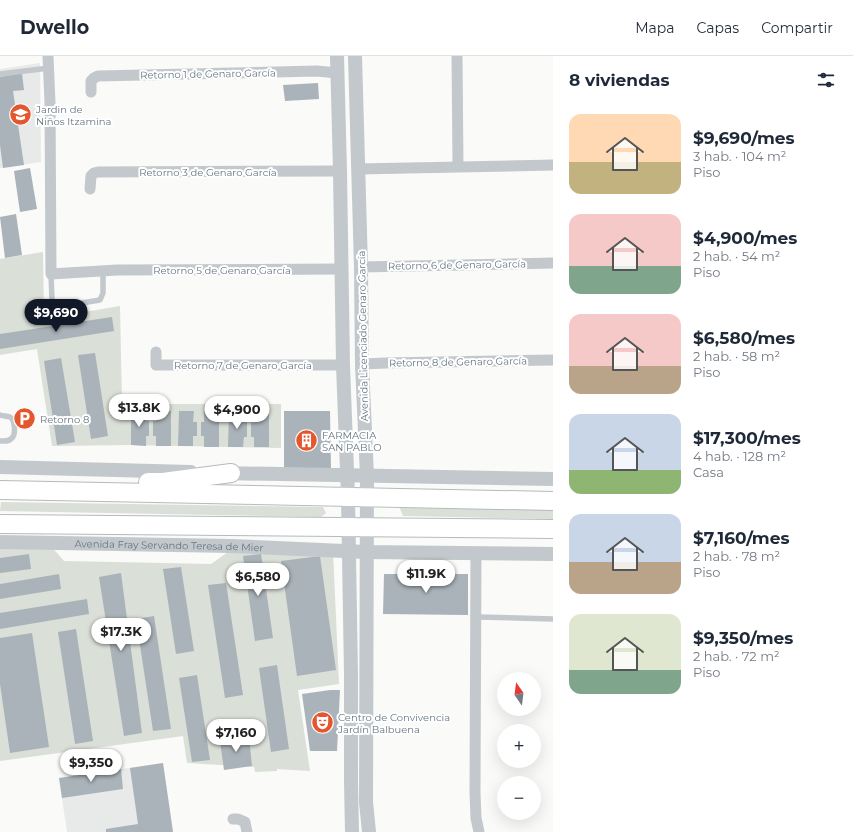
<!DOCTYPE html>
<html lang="es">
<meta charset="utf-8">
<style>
body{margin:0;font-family:Montserrat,sans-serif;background:#f2f2f3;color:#1f2937;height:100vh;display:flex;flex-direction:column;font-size:15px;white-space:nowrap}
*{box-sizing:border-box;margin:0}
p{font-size:13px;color:#747a83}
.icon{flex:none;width:22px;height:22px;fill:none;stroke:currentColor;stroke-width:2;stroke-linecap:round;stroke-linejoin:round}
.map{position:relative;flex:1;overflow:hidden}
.details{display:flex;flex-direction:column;background:#fff;width:300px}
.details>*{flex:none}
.needle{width:26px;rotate:346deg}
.fabs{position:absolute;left:497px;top:616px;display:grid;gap:8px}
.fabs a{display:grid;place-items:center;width:44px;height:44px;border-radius:50%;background:#fff;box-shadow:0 4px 16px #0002;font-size:20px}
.price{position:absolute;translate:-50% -34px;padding:0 9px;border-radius:14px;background:#fff;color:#222;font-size:13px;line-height:26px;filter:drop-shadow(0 1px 2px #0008)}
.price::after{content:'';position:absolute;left:50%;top:24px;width:12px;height:9px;margin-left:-6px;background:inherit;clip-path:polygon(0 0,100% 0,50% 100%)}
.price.selected{background:#111827;color:#fff}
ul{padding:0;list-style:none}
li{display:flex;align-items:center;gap:12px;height:100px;padding:0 16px}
li span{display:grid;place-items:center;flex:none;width:112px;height:80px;border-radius:12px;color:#555}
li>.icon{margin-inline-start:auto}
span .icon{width:48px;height:48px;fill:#fffc;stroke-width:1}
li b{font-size:17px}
h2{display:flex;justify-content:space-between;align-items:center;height:48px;padding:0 16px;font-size:17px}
header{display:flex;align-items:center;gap:24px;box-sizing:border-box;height:56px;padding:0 20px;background:#fff;border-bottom:1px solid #e0e1e3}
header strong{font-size:19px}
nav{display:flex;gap:22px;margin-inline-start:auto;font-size:14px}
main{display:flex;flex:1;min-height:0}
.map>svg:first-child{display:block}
</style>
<header>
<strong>Dwello</strong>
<nav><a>Mapa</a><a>Capas</a><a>Compartir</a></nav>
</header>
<main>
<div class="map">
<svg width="553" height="776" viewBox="0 0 553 776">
<rect width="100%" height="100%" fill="#fafaf8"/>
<g fill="#e8e9e9">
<polygon points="40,7 41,106 0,112 0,13"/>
<polygon points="163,707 173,776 67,776 59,722"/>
</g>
<g fill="#dadfd7">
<polygon points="43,196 44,263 120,250 122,348 281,348 281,392 131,389 52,390 37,293 0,299 0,203"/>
<polygon points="1,446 323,451 326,457 321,461 0,455"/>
<polygon points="553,448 553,463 403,460 399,450"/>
<polygon points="0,488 49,488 64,505 211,508 228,496 333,496 339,628 298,634 310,715 277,713 277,715 255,716 254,711 187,707 183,680 0,705"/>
</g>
<g fill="#aab3b9">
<polygon points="22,17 24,34 13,35 24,109 3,112 0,89 0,21"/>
<polygon points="318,27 319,43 285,45 283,29"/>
<polygon points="30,112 37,153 20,156 14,115"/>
<polygon points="16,158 22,199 5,202 0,161"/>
<polygon points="112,261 114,275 0,293 0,278"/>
<polygon points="95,297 108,380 91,383 78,299"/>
<polygon points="61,302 75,386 57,389 44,305"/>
<polygon points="131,354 146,354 146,365 149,365 149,380 146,380 146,390 131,389"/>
<polygon points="156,355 171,355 171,390 156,390 156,380 153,380 153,365 156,365"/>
<polygon points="179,355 194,355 193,366 197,366 197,380 193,380 193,390 178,390"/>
<polygon points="204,355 219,356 219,391 204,391 204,380 201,380 201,366 204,366"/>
<polygon points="284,355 330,355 331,415 284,415"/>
<polygon points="229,356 244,356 244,366 247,366 247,381 244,381 243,391 228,391"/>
<polygon points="254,356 269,356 269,391 254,391 254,381 251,381 251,366 254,367"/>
<polygon points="29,498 31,513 0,517 0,502"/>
<polygon points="261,498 273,582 255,585 243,500"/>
<polygon points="320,500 336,614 297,620 281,505"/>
<polygon points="181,511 194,595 176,598 163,513"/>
<polygon points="121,517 142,677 124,680 99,521"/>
<polygon points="59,518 61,533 0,543 0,528"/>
<polygon points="384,518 468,518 468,559 383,558"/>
<polygon points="226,527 243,639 225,642 208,529"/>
<polygon points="87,543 89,558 0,573 0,557"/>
<polygon points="154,560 171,673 153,675 136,563"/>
<polygon points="76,573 93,685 75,688 58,576"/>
<polygon points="32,577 49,691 10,697 0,628 0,582"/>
<polygon points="277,609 289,693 271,696 259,612"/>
<polygon points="197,619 210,704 192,706 179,622"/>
<polygon points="330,634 340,634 337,695 310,695 302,638"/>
<polygon points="249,681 252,710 224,714 220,685"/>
<polygon points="163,707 173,776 106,776 106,773 138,768 130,712"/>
<polygon points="121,713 123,733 62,742 59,722"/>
</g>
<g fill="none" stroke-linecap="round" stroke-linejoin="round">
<defs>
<g id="primary">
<polyline points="148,426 163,426 231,417"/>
<polyline points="0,434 553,445"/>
<polyline points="0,468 553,473"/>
</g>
</defs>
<use href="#primary" stroke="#b5babe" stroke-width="20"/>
<g stroke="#c3c8cc" stroke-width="5.5">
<polyline points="0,18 49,12"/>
<polyline points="51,218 52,244 54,250 57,251 100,244 103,237 103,215"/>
<path d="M0,359c3,1 7,1 10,2 5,3 6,17 2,21 -3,4 -8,3 -12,3"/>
<polyline points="477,561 553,563"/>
</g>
<g stroke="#c3c8cc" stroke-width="11">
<polyline points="48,0 50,47 51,218 117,214 342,213"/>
<polyline points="457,0 458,110"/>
<polyline points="91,36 91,25 94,22 98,20 317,15 337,17"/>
<polyline points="358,113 553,109"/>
<polyline points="90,133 91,120 94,117 98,116 340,115"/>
<polyline points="361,211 553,207"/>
<polyline points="156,296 156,309 343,309"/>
<polyline points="362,308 386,307 553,304"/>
<polyline points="476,496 475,737 476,762 479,776"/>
<polyline points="233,763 238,763 245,766 247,776"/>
</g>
<g stroke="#c3c8cc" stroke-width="14">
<polyline points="337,0 340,115 343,309 348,441 351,618 351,725 352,776"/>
<polyline points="355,0 361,211 362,308 367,420 366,746 369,776"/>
<polyline points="0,411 191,416"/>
<polyline points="221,417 553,423"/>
<path id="s1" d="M0,486l232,4 134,6 187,2"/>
</g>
<use href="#primary" stroke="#fff" stroke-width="18"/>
</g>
<defs>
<symbol id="school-disc" viewBox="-11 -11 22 22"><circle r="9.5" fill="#e4572e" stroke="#fff"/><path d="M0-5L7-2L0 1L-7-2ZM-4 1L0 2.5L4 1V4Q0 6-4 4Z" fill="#fff"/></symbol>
<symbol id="parking-disc" viewBox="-11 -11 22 22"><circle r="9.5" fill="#e4572e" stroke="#fff"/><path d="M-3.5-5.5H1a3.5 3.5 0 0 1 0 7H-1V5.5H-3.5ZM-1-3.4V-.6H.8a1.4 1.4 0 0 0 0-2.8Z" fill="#fff"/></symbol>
<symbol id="building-disc" viewBox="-11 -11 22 22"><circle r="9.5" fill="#e4572e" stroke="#fff"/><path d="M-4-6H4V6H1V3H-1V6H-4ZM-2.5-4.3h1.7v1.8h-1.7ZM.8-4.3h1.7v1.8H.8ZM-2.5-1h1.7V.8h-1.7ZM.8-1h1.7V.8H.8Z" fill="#fff"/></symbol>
<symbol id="theatre-disc" viewBox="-11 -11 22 22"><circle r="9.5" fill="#e4572e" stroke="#fff"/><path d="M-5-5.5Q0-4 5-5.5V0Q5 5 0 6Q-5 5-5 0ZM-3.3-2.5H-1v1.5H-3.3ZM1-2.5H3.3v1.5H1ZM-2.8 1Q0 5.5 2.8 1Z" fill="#fff"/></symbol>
</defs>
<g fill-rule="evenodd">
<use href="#school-disc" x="8" y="46" width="25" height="25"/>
<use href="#parking-disc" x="12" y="350" width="25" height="25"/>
<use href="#building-disc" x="294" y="372" width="25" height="25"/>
<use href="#theatre-disc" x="310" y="654" width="25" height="25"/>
</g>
<g text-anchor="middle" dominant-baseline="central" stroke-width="4" stroke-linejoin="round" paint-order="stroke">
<g font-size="10" fill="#657683" stroke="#fff">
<text transform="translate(208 18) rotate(-1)">Retorno 1 de Genaro García</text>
<text x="208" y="116">Retorno 3 de Genaro García</text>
<text transform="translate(457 209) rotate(-1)">Retorno 6 de Genaro García</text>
<text x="222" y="214">Retorno 5 de Genaro García</text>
<text transform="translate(363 280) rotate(-91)">Avenida Licenciado Genaro García</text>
<text transform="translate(458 306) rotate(-1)">Retorno 8 de Genaro García</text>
<text x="243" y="309">Retorno 7 de Genaro García</text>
<text stroke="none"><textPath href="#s1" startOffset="169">Avenida Fray Servando Teresa de Mier</textPath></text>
</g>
<g font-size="10" fill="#657683" stroke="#fff" text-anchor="start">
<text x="36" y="53">Jardin de<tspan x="36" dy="12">Niños Itzamina</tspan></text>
<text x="40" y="363">Retorno 8</text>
<text x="322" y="379">FARMACIA<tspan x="322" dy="12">SAN PABLO</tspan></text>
<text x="338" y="661">Centro de Convivencia<tspan x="338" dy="12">Jardín Balbuena</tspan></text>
</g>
</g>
</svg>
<div class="fabs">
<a><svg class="needle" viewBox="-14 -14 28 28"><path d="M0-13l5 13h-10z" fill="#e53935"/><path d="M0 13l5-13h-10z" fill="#747a83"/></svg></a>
<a>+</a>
<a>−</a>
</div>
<b class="price selected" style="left:56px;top:277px">$9,690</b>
<b class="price" style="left:139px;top:372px">$13.8K</b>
<b class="price" style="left:237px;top:374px">$4,900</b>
<b class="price" style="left:426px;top:538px">$11.9K</b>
<b class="price" style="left:258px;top:541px">$6,580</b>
<b class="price" style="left:121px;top:596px">$17.3K</b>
<b class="price" style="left:236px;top:697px">$7,160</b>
<b class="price" style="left:91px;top:727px">$9,350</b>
</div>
<section class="details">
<h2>8 viviendas<svg class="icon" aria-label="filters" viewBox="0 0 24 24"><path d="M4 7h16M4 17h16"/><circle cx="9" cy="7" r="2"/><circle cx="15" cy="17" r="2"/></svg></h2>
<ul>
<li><span style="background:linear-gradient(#ffd9b3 60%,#c2b280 0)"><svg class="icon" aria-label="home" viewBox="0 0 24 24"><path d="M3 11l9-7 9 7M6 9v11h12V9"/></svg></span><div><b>$9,690/mes</b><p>3 hab. · 104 m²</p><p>Piso</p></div></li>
<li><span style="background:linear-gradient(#f6c9c9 65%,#7fa58c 0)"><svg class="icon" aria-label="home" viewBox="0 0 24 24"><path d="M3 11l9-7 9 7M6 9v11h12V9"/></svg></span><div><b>$4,900/mes</b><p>2 hab. · 54 m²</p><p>Piso</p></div></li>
<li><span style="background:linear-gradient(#f6c9c9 65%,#b9a48a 0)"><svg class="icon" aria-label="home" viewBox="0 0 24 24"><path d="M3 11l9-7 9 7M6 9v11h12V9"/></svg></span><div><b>$6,580/mes</b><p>2 hab. · 58 m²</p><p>Piso</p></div></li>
<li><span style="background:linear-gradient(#c9d6e8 70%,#8fb573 0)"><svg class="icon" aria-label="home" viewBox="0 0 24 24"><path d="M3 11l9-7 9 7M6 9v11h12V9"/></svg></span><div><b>$17,300/mes</b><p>4 hab. · 128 m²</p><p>Casa</p></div></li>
<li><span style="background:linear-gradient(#c9d6e8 60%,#b9a48a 0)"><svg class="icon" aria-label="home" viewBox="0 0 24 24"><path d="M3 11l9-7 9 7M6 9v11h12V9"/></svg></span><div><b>$7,160/mes</b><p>2 hab. · 78 m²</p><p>Piso</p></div></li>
<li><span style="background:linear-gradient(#dfe7d0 70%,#7fa58c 0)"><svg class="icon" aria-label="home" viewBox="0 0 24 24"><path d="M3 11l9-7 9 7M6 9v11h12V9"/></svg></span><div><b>$9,350/mes</b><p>2 hab. · 72 m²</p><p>Piso</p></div></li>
</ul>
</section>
</main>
